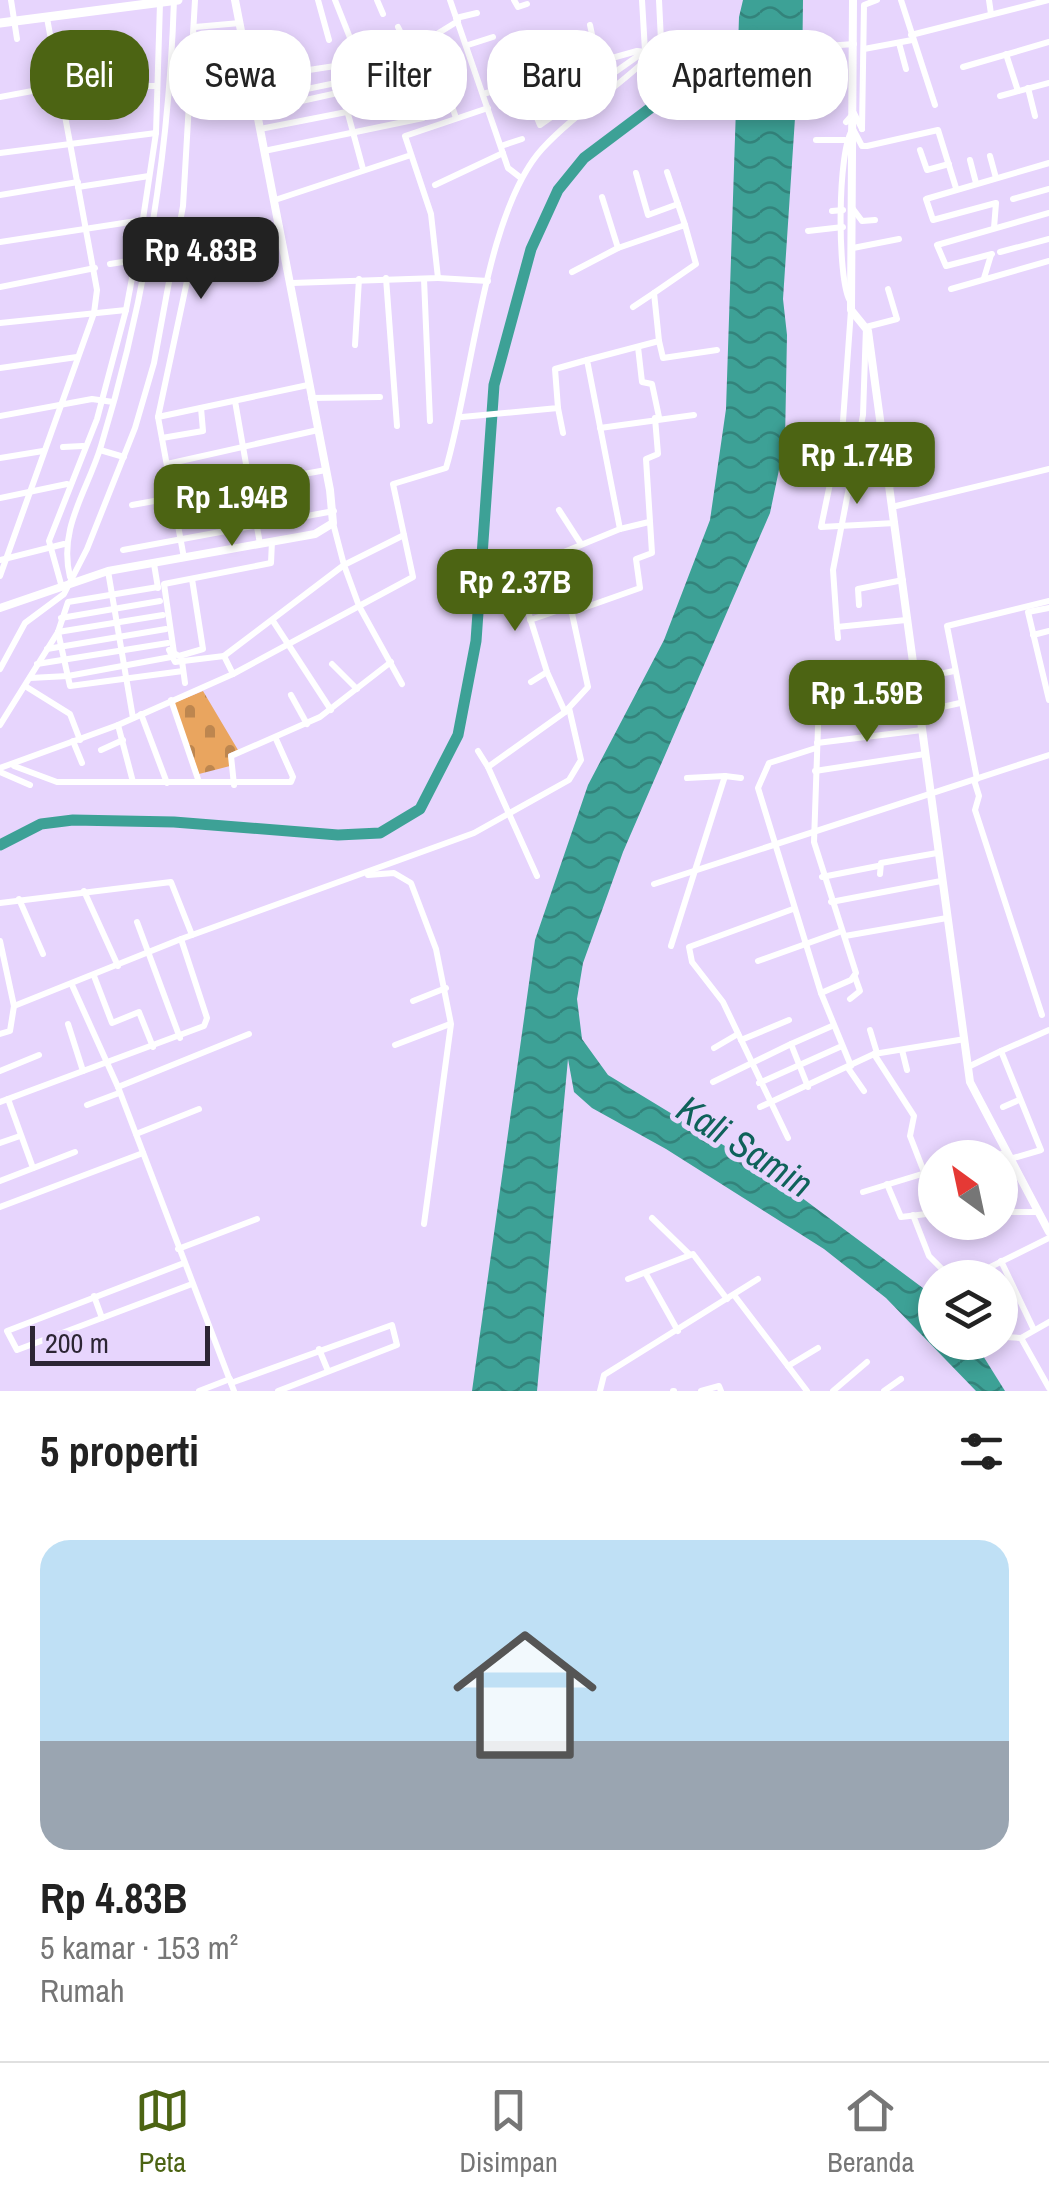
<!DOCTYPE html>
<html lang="id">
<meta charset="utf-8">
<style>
body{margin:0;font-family:"Archivo Narrow",sans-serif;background:#f6f6f6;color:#222;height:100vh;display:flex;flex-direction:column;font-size:38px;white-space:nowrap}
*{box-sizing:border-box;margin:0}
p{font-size:32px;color:#767676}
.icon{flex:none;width:55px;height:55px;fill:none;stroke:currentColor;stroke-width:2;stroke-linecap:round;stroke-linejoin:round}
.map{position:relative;height:1391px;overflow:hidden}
.details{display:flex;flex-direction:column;background:#fff;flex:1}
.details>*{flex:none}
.hud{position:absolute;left:30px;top:30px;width:990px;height:90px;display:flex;gap:20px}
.needle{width:65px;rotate:327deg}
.tools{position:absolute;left:918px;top:1140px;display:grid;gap:20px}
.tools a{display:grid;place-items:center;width:100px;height:100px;border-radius:50%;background:#fff;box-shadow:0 5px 15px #0003;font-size:50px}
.scale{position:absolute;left:30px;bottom:25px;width:180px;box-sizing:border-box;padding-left:10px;border:5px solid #2c2534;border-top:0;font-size:28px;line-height:35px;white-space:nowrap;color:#2c2534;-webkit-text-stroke:8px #e7d5fd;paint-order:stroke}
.price{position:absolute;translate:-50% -85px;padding:0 22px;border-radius:20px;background:#4c6413;color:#fff;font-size:32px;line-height:65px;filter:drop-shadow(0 2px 5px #0008)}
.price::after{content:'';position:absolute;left:50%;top:60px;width:30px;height:22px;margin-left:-15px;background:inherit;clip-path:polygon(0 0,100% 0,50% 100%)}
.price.current{background:#222;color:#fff}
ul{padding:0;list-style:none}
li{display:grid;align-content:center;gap:20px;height:530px;padding:0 40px}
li+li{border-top:2px solid #e0e0e0}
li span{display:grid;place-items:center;height:310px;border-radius:30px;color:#555}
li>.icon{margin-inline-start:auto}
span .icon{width:180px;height:180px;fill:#fffc;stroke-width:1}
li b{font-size:42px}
h2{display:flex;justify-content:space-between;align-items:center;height:120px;padding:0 40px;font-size:42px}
.chip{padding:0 35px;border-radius:40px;background:#fff;box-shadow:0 5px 15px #0003;font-size:35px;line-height:90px}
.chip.current{background:#4c6413;color:#fff}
.tab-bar{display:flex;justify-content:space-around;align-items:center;height:140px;border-top:2px solid #e0e0e0;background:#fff;font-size:28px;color:#767676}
.tab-bar a{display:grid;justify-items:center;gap:5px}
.tab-bar .current{color:#4c6413}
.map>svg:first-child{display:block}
</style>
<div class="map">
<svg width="1049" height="1391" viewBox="0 0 1049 1391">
<defs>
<pattern id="cemetery-stones" width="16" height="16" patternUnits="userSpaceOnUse" patternTransform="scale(2.5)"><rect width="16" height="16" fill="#e9a55f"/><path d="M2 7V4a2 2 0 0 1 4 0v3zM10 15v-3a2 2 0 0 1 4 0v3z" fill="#bd864f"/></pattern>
<pattern id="water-waves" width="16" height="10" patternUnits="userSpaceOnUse" patternTransform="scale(2.5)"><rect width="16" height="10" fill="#3da196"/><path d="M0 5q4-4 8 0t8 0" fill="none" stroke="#33837b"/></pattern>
</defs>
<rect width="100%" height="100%" fill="#e7d5fd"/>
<polygon fill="url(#cemetery-stones)" points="203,691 238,750 228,754 230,766 199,774 174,703"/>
<polygon fill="url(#water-waves)" points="743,0 803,0 802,79 795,118 783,299 787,335 785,441 770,513 623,852 583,963 577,999 582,1039 608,1075 766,1171 935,1297 935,1342 975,1343 1005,1391 976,1391 886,1298 824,1249 666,1149 592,1108 574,1092 568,1059 537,1391 472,1391 535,940 588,785 664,640 710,520 726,409 739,17"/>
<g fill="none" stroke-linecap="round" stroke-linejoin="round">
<polyline stroke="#3da196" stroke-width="11" points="0,845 41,824 73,820 174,822 338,835 380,833 420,809 458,735 476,641 494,385 531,249 558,190 584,158 753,31"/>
<g stroke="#fff" stroke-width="6">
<polyline points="11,0 17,39"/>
<polyline points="318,0 329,40"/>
<polyline points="335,0 360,63 413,55"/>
<polyline points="377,0 383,14"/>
<polyline points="450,0 508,168 521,178"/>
<polyline points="514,0 518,7 527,4"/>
<polyline points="901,0 935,105"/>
<polyline points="989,0 991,14"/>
<polyline points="456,18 477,13"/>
<polyline points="590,25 598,63"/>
<polyline points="195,27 240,23"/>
<polyline points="398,27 417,66"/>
<polyline points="911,35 1049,0"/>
<polyline points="560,38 568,71"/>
<polyline points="899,43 906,69"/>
<polyline points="468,45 493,37"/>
<polyline points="536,46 547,78"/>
<polyline points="826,46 854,44"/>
<polyline points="864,49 912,40"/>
<polyline points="411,50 458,21"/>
<polyline points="432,50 441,74"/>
<polyline points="1006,54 1018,91"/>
<polyline points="588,66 595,88"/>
<polyline points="963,67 1049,42"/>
<polyline points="557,74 567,106"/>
<polyline points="420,78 441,74 456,118"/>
<polyline points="250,79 335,66 363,169"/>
<polyline points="523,84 540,125 645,51 642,0"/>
<polyline points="1028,88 1035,116"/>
<polyline points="483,94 637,51 646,52"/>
<polyline points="1000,96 1049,83"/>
<polyline points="0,97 59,86 157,86"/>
<polyline points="254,100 417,66"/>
<polyline points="256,111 419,75"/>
<polyline points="846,122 854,113 862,129"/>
<polyline points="260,129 418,98 420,79"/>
<polyline points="862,129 864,5 877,0"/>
<polyline points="816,140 845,140"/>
<polyline points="501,146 522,139"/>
<polyline points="920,150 927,170 949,164"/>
<polyline points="264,151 423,118"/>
<polyline points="0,153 156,133"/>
<polyline points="990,156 996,178"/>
<polyline points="970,160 976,183"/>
<polyline points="667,172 685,225"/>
<polyline points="636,173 648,215 678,204"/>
<polyline points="435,185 503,153"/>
<polyline points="78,187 149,176"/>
<polyline points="0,195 78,182"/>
<polyline points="602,197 618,248"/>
<polyline points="1013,199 1049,189"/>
<polyline points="275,200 408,156"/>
<polyline points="853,209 862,221 875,220"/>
<polyline points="832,211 843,210"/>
<polyline points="143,219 156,133 160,3"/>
<polyline points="994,228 996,203 933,220 926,199 1049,163"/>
<polyline points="808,231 843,227"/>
<polyline points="0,242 143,220 126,310 97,419 49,541 61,584"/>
<polyline points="853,248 899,239"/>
<polyline points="1000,252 1049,239"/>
<polyline points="992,254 946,266 937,245 1049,213"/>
<polyline points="110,264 135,260"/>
<polyline points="386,278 397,426"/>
<polyline points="438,278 488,281"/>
<polyline points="984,278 991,255"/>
<polyline points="424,279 430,421"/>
<polyline points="292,283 438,278 431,214 405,136 488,108"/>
<polyline points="0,287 95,268"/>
<polyline points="951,289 1049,261"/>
<path d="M850,301c-13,-21 -13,-153 3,-172l9,17h5l71,-16 18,58"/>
<polyline points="633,307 654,293"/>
<polyline points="851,310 843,421 821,527 895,523"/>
<polyline points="0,323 126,310"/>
<polyline points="659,341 663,358 717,350"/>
<polyline points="355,345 359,279"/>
<polyline points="638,347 642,382 652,384 659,417"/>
<polyline points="0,368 77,357"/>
<polyline points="311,398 380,397"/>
<polyline points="235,401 260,544"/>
<polyline points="558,408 563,433"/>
<polyline points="0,416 92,399 113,402"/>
<polyline points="158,417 193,253 280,227"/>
<polyline points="462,417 558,408 555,369 587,360"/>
<polyline points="600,428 694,415"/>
<polyline points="162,438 203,431 201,408"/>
<polyline points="63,447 83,446"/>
<polyline points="100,450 124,457"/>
<polyline points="0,458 43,451"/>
<polyline points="167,464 318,430"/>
<polyline points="886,465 912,459"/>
<polyline points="889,485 907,482"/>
<polyline points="0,498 67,484"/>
<polyline points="132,505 326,470"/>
<polyline points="892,507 1049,469"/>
<polyline points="559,510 581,544"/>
<polyline points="620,529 649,522"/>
<polyline points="123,550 334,511"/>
<polyline points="184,558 158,417 308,385"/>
<polyline points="0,560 64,544"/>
<polyline points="154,564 158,588"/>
<polyline points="108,571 133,718"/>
<polyline points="0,576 94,313 97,290 47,18"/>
<path d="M70,577c-12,-49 17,-85 31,-131 45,-147 68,-293 73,-446"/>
<polyline points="192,579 203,649 179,656 174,653 164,584 271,563 272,541"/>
<polyline points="520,586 547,672"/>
<polyline points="859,605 858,589 903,580"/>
<polyline points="1049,608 1028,612 1049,700"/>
<polyline points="572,612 640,588 636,559 652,553 646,459 658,454 655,418"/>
<polyline points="163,615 58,632 70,686 183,671"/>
<polyline points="61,618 160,601"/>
<polyline points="530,620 571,606"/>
<polyline points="273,621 331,710"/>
<polyline points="837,627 833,570 863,415 866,327 897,319 888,289"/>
<polyline points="1033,635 1049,631"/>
<polyline points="838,638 837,627 906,620"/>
<polyline points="47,649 166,629"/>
<polyline points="169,650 175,662 224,656"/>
<polyline points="182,661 185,683"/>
<polyline points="37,664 168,643"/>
<polyline points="332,664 357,689"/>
<polyline points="0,669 25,623 64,594 87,549 135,428 154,363 183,206 195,0"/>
<path d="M233,674l180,-97 -20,-93 53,-16c26,-87 39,-256 96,-319 33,-36 76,-61 110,-95l9,-13 -2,-41"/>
<polyline points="30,678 68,676 171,657"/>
<polyline points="915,679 954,671"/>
<polyline points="531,682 547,672 565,712"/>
<polyline points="402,684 359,606 344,565 404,535"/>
<polyline points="25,686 70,714 80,740"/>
<polyline points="291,695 307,724"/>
<polyline points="171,700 199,782"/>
<polyline points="920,712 960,703"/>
<polyline points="141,714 167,783"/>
<polyline points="817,717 919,705"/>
<polyline points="0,725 58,632 68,602 158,587"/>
<polyline points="118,725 133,782"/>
<polyline points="73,741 82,763"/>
<polyline points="817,743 922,730"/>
<polyline points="816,748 769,763 758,788 821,993"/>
<polyline points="101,750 123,740"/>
<polyline points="478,751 488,767"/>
<polyline points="14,766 57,782 291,782 293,777 276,739"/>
<polyline points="0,768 118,725 233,674 224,656 344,565 333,523"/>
<polyline points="815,771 925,754"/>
<polyline points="0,772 30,785"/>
<polyline points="687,778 725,776"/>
<polyline points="977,779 947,626 1049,601"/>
<polyline points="974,780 979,796 975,810 1042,1015"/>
<polyline points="234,785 231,756 320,717 391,662"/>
<polyline points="880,874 881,863 937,853"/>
<polyline points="368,875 394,873 411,883 436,949 451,1024 424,1224"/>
<polyline points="537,876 488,767 565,712 588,687 559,554 620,529 587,360 659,341 654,293 696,264 685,225 618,248 572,272"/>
<polyline points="822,877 878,866"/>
<polyline points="654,884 1049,755"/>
<polyline points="84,891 118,966"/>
<polyline points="19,899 43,954"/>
<polyline points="831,902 941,881"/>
<polyline points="0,903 171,882 192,935"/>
<polyline points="137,922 180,1038"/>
<polyline points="845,936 947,918"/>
<polyline points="0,941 14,1006 10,1031 0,1034"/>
<polyline points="671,946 725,776 741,778"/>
<polyline points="758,961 842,931"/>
<polyline points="94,976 112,1023 139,1012 153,1047"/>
<polyline points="72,985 118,1087 234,1391"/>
<polyline points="850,999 860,991 855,977"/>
<polyline points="413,1001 446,988"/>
<polyline points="14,1006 181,939 474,833 569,780 581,760 569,708"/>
<polyline points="68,1024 83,1071"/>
<polyline points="870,1030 877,1053"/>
<polyline points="741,1040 789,1020"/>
<polyline points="395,1045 450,1024"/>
<polyline points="714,1048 738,1034"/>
<polyline points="902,1050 907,1070"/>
<polyline points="1001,1051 1049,1030"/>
<polyline points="874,1054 914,1116 910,1136 924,1172"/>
<polyline points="851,1066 821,993 851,980 856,973 814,842 819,698 915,676"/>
<polyline points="968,1067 1001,1051 1041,1150 1010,1159"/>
<polyline points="848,1068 864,1091"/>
<polyline points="0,1071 39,1055"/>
<polyline points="713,1082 791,1044"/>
<polyline points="759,1083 842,1046"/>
<polyline points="118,1087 249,1034"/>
<polyline points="808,1087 791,1044 832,1026"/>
<polyline points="8,1099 33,1168"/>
<polyline points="0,1102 204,1026 207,1018 181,939"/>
<polyline points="87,1105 119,1093"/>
<polyline points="760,1107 874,1054 965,1039"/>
<polyline points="1003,1107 1019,1100"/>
<polyline points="136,1134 199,1109"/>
<polyline points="788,1138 723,1002 692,962 689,947 793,909"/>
<polyline points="0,1143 20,1136"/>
<polyline points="988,1158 1005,1153"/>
<polyline points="0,1181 75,1152"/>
<polyline points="887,1184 901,1217 935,1213"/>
<polyline points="863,1192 935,1170"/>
<polyline points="0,1207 143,1153"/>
<polyline points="1000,1212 1039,1212"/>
<polyline points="913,1215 929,1256 951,1278"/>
<polyline points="652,1218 689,1254"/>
<polyline points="178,1249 257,1219"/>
<polyline points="1001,1261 1034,1330"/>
<polyline points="184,1263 7,1331 17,1350 192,1284"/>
<polyline points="646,1274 678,1331"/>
<polyline points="968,1278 1049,1238"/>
<polyline points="628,1279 693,1254 727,1299"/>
<polyline points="734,1295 807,1391"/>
<polyline points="94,1296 102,1318"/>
<polyline points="1005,1337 1021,1338 1049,1322"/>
<polyline points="1021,1338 1049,1388"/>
<polyline points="319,1349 328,1371"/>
<polyline points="788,1366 818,1348"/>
<polyline points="231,1383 392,1325 397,1345 278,1391"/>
<polyline points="199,1391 230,1379"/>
<polyline points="600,1391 604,1375 758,1279"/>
<polyline points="673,1391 674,1391"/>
<polyline points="701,1391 719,1386 721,1391"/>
<polyline points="833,1391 867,1362"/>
<polyline points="884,1391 901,1379"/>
</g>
<g stroke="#fff" stroke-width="8">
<polyline points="853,0 851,310 868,331 970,1082 1049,1232"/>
<polyline points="0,608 108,571 315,534 333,523 330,490 235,0"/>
</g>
<polyline stroke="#fff" stroke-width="9" points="0,23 178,0"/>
</g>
<g text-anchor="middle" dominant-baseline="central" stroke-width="10" stroke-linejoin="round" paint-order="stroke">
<g font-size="38" font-style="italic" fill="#0f625a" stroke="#e7d5fd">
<text transform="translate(745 1146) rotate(33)">Kali Samin</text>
</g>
</g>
</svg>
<div class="tools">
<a><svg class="needle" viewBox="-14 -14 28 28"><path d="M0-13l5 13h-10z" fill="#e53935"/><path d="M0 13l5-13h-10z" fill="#767676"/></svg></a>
<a><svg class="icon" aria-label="layers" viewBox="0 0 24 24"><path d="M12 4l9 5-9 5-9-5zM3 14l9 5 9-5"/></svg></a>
</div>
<div class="scale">200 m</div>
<b class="price current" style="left:201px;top:302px">Rp 4.83B</b>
<b class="price" style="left:857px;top:507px">Rp 1.74B</b>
<b class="price" style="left:232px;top:549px">Rp 1.94B</b>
<b class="price" style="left:515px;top:634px">Rp 2.37B</b>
<b class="price" style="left:867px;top:745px">Rp 1.59B</b>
<div class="hud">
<a class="chip current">Beli</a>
<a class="chip">Sewa</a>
<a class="chip">Filter</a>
<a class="chip">Baru</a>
<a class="chip">Apartemen</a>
</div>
</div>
<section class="details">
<h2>5 properti<svg class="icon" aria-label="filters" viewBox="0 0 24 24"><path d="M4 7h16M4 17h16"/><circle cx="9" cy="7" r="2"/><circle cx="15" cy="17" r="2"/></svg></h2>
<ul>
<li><span style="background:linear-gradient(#bfe0f5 65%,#9aa5b1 0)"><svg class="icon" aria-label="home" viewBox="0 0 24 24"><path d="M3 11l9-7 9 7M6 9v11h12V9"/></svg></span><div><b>Rp 4.83B</b><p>5 kamar · 153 m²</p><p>Rumah</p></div></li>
</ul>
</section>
<nav class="tab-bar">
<a class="current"><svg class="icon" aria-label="map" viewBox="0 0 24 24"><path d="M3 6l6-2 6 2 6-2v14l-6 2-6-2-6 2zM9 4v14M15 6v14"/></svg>Peta</a>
<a><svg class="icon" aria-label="saved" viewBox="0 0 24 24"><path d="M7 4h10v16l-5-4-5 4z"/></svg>Disimpan</a>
<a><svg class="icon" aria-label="home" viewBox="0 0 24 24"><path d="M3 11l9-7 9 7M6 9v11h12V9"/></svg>Beranda</a>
</nav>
